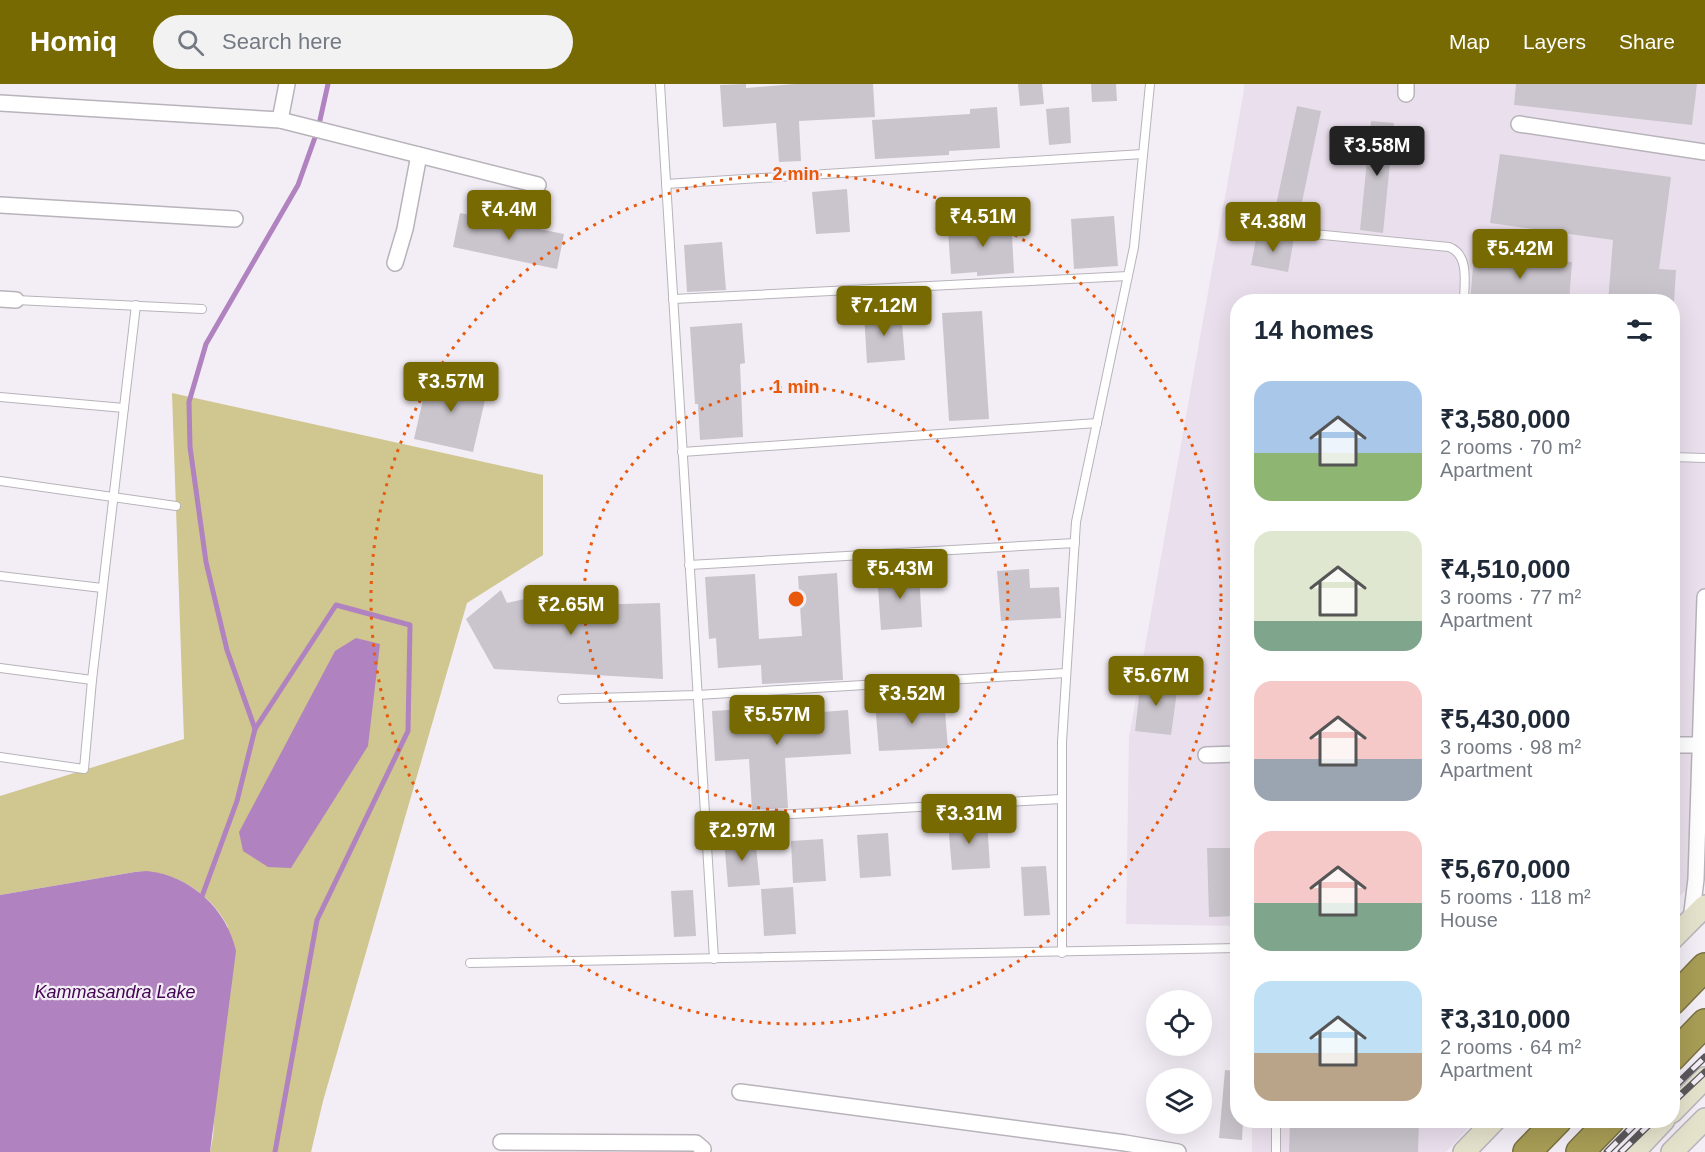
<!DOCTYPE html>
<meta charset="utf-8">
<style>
body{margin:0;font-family:Arial,sans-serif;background:#f2f2f3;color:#1f2937;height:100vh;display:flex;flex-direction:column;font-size:22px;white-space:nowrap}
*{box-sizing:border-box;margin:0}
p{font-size:20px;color:#747a83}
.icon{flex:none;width:33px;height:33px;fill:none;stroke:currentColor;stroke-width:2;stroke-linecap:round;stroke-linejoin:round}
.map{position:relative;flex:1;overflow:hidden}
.panel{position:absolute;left:1230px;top:210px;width:450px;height:834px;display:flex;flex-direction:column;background:#fff;border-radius:24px;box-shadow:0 6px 24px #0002}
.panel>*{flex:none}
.fabs{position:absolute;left:1146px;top:906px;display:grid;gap:12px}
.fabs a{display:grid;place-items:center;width:66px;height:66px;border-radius:50%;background:#fff;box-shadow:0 6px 24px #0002;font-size:30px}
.price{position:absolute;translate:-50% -51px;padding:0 14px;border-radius:6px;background:#786a02;color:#fff;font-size:20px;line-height:39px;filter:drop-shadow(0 2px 3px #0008)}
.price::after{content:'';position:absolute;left:50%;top:36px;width:18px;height:14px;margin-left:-9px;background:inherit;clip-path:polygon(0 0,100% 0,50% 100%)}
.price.on{background:#222;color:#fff}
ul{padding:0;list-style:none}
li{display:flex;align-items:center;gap:18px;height:150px;padding:0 24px}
li span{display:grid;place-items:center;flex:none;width:168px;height:120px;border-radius:18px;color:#555}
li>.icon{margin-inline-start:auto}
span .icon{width:72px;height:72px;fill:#fffc;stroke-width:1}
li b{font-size:26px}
h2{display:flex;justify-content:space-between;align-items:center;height:72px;padding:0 24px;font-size:26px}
header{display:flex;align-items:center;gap:36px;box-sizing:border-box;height:84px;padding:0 30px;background:#786a02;color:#fff}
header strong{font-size:28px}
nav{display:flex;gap:33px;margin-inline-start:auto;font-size:21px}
.search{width:420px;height:54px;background:#f2f2f3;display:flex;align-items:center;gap:15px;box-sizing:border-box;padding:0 21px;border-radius:33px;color:#747a83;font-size:22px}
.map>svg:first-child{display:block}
</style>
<header>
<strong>Homiq</strong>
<div class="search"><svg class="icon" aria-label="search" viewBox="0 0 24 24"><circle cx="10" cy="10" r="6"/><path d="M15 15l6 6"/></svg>Search here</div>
<nav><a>Map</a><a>Layers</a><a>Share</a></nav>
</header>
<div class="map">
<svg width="1705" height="1068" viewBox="0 0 1705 1068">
<rect width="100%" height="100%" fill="#f3edf5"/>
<g fill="#eae0ed">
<polygon points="1244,0 1705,0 1705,787 1673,819 1672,218 1238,218 1237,842 1126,840 1129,653 1244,6"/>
<polygon points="1252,1037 1475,1037 1446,1068 1252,1068"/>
</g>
<path fill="#cfc690" d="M172,309l371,82v80l-76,48 -144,498 -12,51h-101l3,-15 15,-210c-18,-35 -54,-57 -93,-55l-135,23v-99l184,-57z"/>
<g fill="#b082bf">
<polygon points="356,554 380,560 368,662 291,784 268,783 243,767 239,748 335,567"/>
<path d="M147,787c44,5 79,37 89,80l-26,201h-210v-257l135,-23z"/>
</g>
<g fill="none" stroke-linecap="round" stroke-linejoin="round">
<g stroke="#b082bf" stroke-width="5">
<polyline points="255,645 227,566 206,478 190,363 189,318 206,260 298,101 318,45 328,0"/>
<polyline points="201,815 237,717 255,645 336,521 410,541 408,647 317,836 275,1068"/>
</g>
</g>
<g fill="#cac5cc">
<polygon points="746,0 746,4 795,0 873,0 875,33 799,37 801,77 779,78 776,39 723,43 720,1"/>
<polygon points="1018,0 1042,0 1044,20 1020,22"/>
<polygon points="1091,0 1116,0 1117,17 1092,18"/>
<polygon points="1516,0 1697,0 1692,41 1514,21"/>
<polygon points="1297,22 1321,27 1297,142 1272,140"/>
<polygon points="997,23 1000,64 949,67 949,71 875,75 872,36 970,30 970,25"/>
<polygon points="1069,23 1071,59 1049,61 1046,25"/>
<polygon points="1371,37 1394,39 1383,149 1360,146"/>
<polygon points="1500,70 1671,93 1659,185 1676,186 1674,218 1608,218 1613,156 1490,139"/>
<polygon points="847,105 850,148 816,150 812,108"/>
<polygon points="460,129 564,150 557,185 453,163"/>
<polygon points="1011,132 1014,189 977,192 977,188 951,190 948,147 974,145 973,134"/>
<polygon points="1114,132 1118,182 1074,185 1071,135"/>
<polygon points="1270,152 1294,154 1288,188 1251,181 1256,155 1268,157"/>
<polygon points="722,158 726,206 687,208 684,161"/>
<polygon points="1474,171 1572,178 1569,218 1470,218"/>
<polygon points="901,226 905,276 867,279 864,229"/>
<polygon points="982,227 989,335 949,337 942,229"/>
<polygon points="742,239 745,279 740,280 743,353 700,356 698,320 695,320 690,243"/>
<polygon points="429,289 488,303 473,368 414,355"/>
<polygon points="1029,485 1030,504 1059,503 1061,534 1001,537 997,487"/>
<polygon points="919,487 922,543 881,546 877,490"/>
<polygon points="837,489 843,596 762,600 761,581 718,584 716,554 709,555 705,493 755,490 759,555 802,552 798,492"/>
<polygon points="573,504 580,521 660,519 663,595 494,585 466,535 501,506 507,519"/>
<polygon points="1141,595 1178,600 1171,651 1135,647"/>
<polygon points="944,615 948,664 879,667 875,619"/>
<polygon points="745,625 746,634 848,626 851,670 785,674 788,724 752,726 749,675 715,677 712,627"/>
<polygon points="987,736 990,784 952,786 948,739"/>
<polygon points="888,749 891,792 860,794 857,751"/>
<polygon points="755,753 760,801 728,803 724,755"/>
<polygon points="823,755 826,797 793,799 791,757"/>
<polygon points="1207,764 1238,764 1238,832 1209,833"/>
<polygon points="1046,782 1050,831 1024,832 1021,783"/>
<polygon points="793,803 796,850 764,852 761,805"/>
<polygon points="693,806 696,852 674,853 671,807"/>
<polygon points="1225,986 1238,987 1238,1036 1243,1036 1242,1056 1219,1054"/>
<polygon points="1290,1036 1419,1036 1418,1068 1289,1068"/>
</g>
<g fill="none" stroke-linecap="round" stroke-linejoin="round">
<defs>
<g id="lane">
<polyline points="660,0 714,875"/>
<polyline points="666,100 1143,70"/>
<path d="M1261,145l188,18c21,8 15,36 15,55"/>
<polyline points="673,215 1128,192"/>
<polyline points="16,216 202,225"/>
<polyline points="0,313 124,324"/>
<polyline points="682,368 1097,339"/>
<polyline points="1672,373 1705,374"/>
<polyline points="0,397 176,422"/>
<polyline points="689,481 1075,459"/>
<polyline points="0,492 102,504"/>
<polyline points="0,584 92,596"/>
<polyline points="562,615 697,611 1066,589"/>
<polyline points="0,673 84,685 92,596 136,221"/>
<polyline points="705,735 1061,715"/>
<polyline points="1062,869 1062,658 1076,438 1134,163 1150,0"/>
<polyline points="470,879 1238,864"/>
<polyline points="1276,1068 1276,1036"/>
</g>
<g id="street">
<polyline points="1406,10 1406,0"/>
<polyline points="0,19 280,36 538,101"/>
<polyline points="280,36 287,0"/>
<polyline points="1519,40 1705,68"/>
<polyline points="0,121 235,135"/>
<polyline points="395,179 405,145 419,71"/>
<polyline points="0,215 16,216"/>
<polyline points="1672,661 1700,661"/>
<polyline points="1206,671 1238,670"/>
<polyline points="1691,836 1696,795 1705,513"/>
<polyline points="740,1008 1125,1059 1178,1068"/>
<polyline points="501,1058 696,1059 703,1065 702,1068"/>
</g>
<g id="secondary">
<polyline points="1672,855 1705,822"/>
<polyline points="1672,1028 1705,994"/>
<polyline points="1464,1068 1495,1036"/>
<polyline points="1634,1068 1664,1036"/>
<polyline points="1672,1068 1705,1035"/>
</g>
<g id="highway">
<polyline points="1672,917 1705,883"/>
<polyline points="1672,973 1705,939"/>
<polyline points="1527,1068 1558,1036"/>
<polyline points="1580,1068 1611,1036"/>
</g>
</defs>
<use href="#lane" stroke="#b8b3ba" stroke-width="10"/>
<use href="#street" stroke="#b8b3ba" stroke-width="18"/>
<use href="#secondary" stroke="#b8b3ba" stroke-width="24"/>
<use href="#highway" stroke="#787143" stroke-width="30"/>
<use href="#lane" stroke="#fff" stroke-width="8"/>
<use href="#street" stroke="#fff" stroke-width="15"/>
<use href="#secondary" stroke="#e5e2cc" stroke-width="21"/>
<use href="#highway" stroke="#a89d55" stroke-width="27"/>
<defs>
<g id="rail">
<polyline points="1672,1005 1705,973"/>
<polyline points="1672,1019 1705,988"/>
<polyline points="1607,1068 1639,1036"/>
<polyline points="1621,1068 1654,1036"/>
</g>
</defs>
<use href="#rail" stroke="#5b585c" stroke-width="7"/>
<use href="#rail" stroke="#f3edf5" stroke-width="4.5" stroke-dasharray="14" stroke-linecap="butt"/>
</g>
<g fill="none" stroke="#e8590c" stroke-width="3" stroke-dasharray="3 6">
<circle cx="796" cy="515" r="212"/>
<circle cx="796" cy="515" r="425"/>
</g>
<g text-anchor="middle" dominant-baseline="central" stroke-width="4.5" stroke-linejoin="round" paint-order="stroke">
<g font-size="18" font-style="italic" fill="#430553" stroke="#f3edf5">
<text x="115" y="908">Kammasandra Lake</text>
</g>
</g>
<circle cx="796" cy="515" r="9" fill="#e8590c" stroke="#f3edf5" stroke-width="3"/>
<g font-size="18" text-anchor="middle" font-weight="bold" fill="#e8590c" stroke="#f3edf5" stroke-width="4.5" stroke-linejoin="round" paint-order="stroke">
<text x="796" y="96">2 min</text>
<text x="796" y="309">1 min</text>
</g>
</svg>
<div class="fabs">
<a><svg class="icon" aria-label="locate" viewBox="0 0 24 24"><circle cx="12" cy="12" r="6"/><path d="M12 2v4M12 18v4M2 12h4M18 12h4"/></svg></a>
<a><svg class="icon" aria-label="layers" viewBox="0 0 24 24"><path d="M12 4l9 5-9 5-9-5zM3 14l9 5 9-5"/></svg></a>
</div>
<b class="price on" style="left:1377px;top:93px">₹3.58M</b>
<b class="price" style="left:509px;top:157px">₹4.4M</b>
<b class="price" style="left:983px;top:164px">₹4.51M</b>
<b class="price" style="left:1273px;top:169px">₹4.38M</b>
<b class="price" style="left:1520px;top:196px">₹5.42M</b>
<b class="price" style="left:884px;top:253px">₹7.12M</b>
<b class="price" style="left:451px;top:329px">₹3.57M</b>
<b class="price" style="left:900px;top:516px">₹5.43M</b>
<b class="price" style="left:571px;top:552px">₹2.65M</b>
<b class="price" style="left:1156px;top:623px">₹5.67M</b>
<b class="price" style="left:912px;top:641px">₹3.52M</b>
<b class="price" style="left:777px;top:662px">₹5.57M</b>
<b class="price" style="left:969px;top:761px">₹3.31M</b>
<b class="price" style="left:742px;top:778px">₹2.97M</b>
<section class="panel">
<h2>14 homes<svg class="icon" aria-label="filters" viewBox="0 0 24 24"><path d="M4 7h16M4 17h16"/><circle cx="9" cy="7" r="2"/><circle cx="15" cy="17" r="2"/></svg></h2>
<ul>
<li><span style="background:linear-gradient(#a9c7e8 60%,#8fb573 0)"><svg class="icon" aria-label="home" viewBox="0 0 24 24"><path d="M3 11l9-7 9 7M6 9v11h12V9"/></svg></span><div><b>₹3,580,000</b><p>2 rooms · 70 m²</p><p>Apartment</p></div></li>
<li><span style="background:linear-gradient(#dfe7d0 75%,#7fa58c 0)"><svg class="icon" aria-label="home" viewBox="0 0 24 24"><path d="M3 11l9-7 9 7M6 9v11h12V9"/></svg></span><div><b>₹4,510,000</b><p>3 rooms · 77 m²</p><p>Apartment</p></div></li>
<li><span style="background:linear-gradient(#f6c9c9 65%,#9aa5b1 0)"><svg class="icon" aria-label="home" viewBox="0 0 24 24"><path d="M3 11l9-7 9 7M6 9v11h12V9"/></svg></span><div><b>₹5,430,000</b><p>3 rooms · 98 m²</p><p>Apartment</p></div></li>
<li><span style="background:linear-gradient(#f6c9c9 60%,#7fa58c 0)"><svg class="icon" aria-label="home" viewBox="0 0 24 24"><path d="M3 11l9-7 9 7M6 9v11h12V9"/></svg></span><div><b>₹5,670,000</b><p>5 rooms · 118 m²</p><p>House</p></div></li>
<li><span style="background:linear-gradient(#bfe0f5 60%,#b9a48a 0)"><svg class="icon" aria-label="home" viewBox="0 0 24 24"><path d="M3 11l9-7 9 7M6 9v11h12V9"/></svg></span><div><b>₹3,310,000</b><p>2 rooms · 64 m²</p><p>Apartment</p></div></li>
</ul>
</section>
</div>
